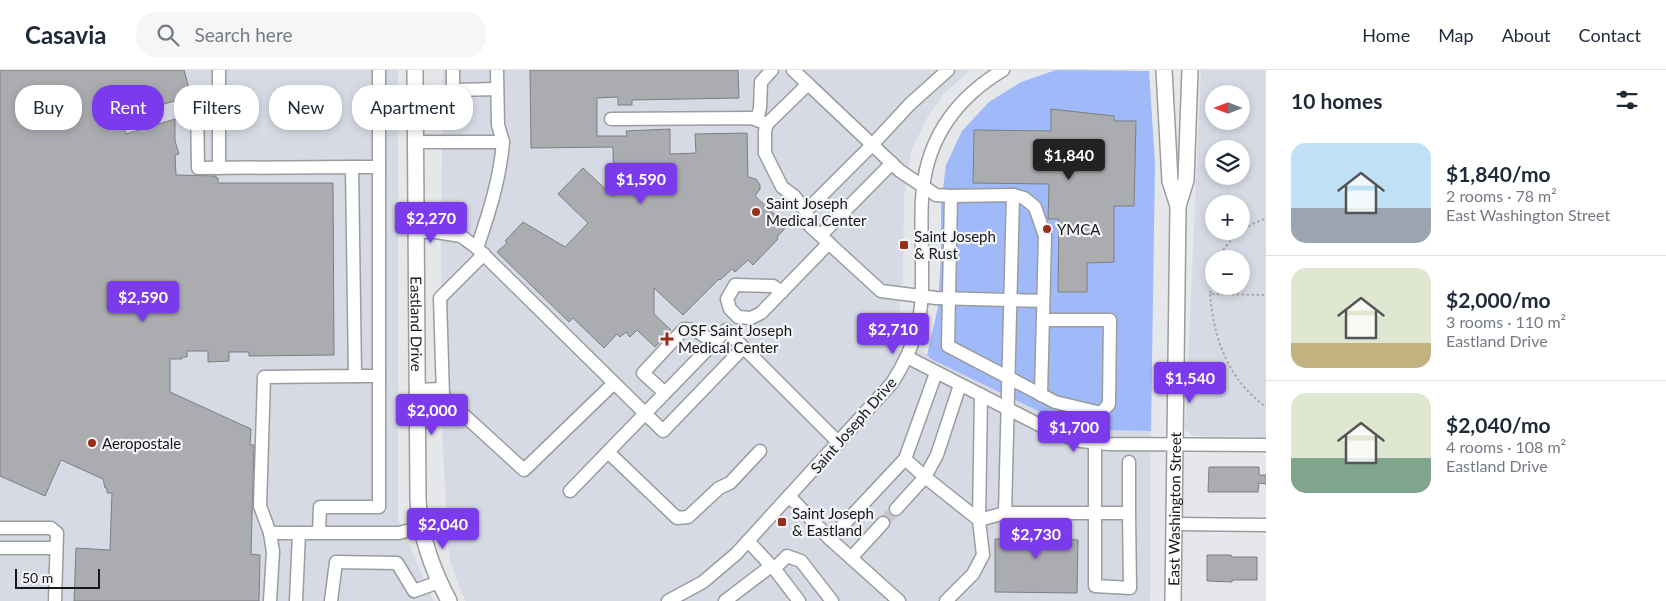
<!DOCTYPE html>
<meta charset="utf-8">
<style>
body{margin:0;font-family:Lato,sans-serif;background:#f6f6f7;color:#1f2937;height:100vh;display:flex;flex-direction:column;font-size:19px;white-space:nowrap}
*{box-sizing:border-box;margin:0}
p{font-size:16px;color:#747a83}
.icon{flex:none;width:28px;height:28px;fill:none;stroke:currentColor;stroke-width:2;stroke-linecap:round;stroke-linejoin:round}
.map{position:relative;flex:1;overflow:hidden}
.drawer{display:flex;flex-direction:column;background:#fff;width:400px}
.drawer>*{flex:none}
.banner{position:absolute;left:15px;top:15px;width:475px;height:45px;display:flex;gap:10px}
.needle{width:32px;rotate:270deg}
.buttons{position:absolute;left:1205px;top:15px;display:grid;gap:10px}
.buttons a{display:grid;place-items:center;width:45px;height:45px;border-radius:50%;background:#fff;box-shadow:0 2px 8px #0003;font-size:25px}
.scale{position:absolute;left:15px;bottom:12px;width:85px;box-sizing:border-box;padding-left:5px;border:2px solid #171718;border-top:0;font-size:14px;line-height:18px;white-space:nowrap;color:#171718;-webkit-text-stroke:4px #f3f4f7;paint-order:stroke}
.price{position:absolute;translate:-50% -42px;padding:0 11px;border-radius:5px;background:#7c3aed;color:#fff;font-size:16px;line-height:32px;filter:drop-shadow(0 1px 2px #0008)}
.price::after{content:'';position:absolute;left:50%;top:30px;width:15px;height:11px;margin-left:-8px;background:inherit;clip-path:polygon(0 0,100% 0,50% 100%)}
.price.on{background:#222;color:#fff}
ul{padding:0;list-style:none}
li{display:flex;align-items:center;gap:15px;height:125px;padding:0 25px}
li+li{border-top:1px solid #e0e1e3}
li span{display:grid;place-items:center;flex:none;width:140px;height:100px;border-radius:15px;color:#555}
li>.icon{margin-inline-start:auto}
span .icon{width:60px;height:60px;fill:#fffc;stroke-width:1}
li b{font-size:21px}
h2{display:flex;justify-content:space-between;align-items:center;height:60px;padding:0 25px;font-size:21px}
.chip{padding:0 18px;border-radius:20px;background:#fff;box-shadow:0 2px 8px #0003;font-size:18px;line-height:45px}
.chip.on{background:#7c3aed;color:#fff}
header{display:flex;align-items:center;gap:30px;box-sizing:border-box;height:70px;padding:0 25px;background:#fff;border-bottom:1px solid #e0e1e3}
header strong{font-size:24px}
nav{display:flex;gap:28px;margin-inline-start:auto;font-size:18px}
.search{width:350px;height:45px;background:#f6f6f7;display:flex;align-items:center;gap:12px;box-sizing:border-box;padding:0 18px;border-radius:20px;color:#747a83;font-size:19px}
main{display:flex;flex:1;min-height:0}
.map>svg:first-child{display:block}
</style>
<header>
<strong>Casavia</strong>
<div class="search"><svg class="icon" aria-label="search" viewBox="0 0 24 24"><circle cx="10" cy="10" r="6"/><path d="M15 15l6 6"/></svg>Search here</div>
<nav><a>Home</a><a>Map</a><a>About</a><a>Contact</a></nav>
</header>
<main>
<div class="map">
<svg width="1266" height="531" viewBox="0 0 1266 531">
<rect width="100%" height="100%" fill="#e6e7ea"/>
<g fill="#d6dae4" fill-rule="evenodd">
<polygon points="0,0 398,0 398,450 434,531 0,531"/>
<polygon points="443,0 970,0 943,25 928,46 911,81 904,127 903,206 898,256 889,281 921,280 931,289 1067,355 1104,360 1151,361 1150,531 466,531 459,517 449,486 441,345 441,184"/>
<path d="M1201,0h65v367l-71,-1 -5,-2 -5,-5zM1214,24h27v27h-27zM1214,79h27v27h-27zM1214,134h27v27h-27zM1214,189h27v27h-27z"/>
</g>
<polygon fill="#a0b9f8" points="1056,0 1149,1 1155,93 1151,361 1104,360 1067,355 931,289 927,285 938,237 941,184 941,134 946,95 962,61 989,32 1021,12"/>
<g fill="#abacaf" stroke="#7d7e81">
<polygon points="0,0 184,0 191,26 121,47 126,64 175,49 175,71 179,84 175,85 176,105 216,106 216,108 218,108 218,113 333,113 334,285 249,286 249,282 229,282 229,291 208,292 208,281 187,281 187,287 182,287 182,289 170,289 170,322 251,359 250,375 254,375 251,484 260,485 259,531 74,531 76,478 110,480 112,423 107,423 107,418 105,418 103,409 61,390 45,426 0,406"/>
<polygon points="530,0 738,0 739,28 632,30 632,35 618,35 618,27 597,28 597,66 627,66 626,61 670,59 670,84 696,83 695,64 747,63 748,107 756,109 760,115 760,119 755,126 787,156 777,167 778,169 753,195 748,190 735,202 732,199 720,210 719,209 683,245 654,218 654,244 671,260 655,277 637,260 630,267 626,262 620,267 617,264 604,278 573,248 569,252 497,182 507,173 505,171 523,152 565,177 588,153 558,124 583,98 614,127 613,77 531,78"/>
<polygon points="1051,39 1114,46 1114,51 1136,51 1134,136 1114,136 1114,192 1087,193 1087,222 1058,222 1059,149 1048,149 1049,114 973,113 974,60 1051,61"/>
<polygon points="1209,397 1259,397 1259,405 1266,405 1266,414 1259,413 1258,422 1208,422"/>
<polygon points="1024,452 1062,453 1061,469 1078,470 1077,523 995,522 995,469 1008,469 1008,456 1024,456"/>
<polygon points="1207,485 1231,485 1232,487 1257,487 1257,510 1232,510 1232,512 1207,511"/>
</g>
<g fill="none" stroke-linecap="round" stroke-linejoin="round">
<polyline stroke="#c7c8ca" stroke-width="12" stroke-dasharray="12 6" stroke-linecap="butt" points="883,453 896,439"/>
<defs>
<g id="minor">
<polyline points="219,0 219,21 197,34 198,98 352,97 355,306 264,307 260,436 270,463 399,463 421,457"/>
<polyline points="453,0 453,20 497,19"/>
<polyline points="793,0 808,14"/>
<polyline points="611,49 752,48 767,54"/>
<polyline points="757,50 760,38 761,12 772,0"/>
<polyline points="415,72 503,72 498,55 497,0"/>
<polyline points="352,97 379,97 379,0"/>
<polyline points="219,98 219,21"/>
<polyline points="951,126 948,276 1055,332 1101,343"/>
<polyline points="806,141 872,75 910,34 948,0"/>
<polyline points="415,162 436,162 461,166 477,178 663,361 743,278"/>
<polyline points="821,165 892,93"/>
<path d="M477,178c12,-35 23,-69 26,-106"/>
<polyline points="484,184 440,228 443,326 524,400 614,313"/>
<polyline points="782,222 773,216 735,215 727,229 730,239 738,247 751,248 761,243 829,173"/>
<polyline points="1043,250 1110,250 1109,334 1101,343 1095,373 1095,516 1130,518 1129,443"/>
<polyline points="907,287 1055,363 1081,371 1109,374 1266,375"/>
<polyline points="355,306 379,306"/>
<polyline points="416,320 442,319"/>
<path d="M665,323l-22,-20 41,-44c12,-1 20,7 30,14"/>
<polyline points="981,325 979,450 1005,443 1129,443 1129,392"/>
<polyline points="1041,325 1045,166 1035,137 1024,128 1013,125 951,126 936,125 900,101 808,14 767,54 765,61 765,83 782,117 794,126 806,141 810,156 881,221 936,228 1043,231"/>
<polyline points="608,382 677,448 688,447 719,418 730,413 760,381"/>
<polyline points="905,389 925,407 979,450 983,485 973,504 946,531"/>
<polyline points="570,421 726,260 839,373"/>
<polyline points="789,426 830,469 899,531"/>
<polyline points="896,439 925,407 937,385 960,315"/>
<polyline points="1005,443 1013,125"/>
<polyline points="1174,454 1266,455"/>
<polyline points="0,458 51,458 57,463 55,531"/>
<polyline points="270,463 273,482 270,531"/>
<polyline points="319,463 320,437 379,437 379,97"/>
<polyline points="830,469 905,389 936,303"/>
<polyline points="748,471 776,501 799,531"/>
<polyline points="0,478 56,478"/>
<polyline points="851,488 883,453"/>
<polyline points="774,499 787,486 801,491 832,531"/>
<polyline points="296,531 299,463"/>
<polyline points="331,531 336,492 397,493 414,521 439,512"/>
<path d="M668,531l35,-19 33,-28 156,-171c11,-17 20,-35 25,-55 6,-22 5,-46 5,-68 0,-24 -2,-48 1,-72 6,-53 35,-91 80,-118"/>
<polyline points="725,531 771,496"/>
</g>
<g id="major">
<path id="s1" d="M415,0l3,429c2,37 14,70 31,102"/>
<polyline points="1164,0 1170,111 1178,136"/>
<path id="s2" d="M1173,531l5,-395 8,-26 4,-110"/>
</g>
</defs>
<use href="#minor" stroke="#9b9c9f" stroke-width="15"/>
<use href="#major" stroke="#9b9c9f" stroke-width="18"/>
<g stroke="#a7a7aa" stroke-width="2" stroke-dasharray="2.5 2.5" stroke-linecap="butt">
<path d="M1218,189c10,-19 27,-35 48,-40"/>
<polyline points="1214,201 1210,224 1266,225"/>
<path d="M1210,224c4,46 18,85 56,113"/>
</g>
<use href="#minor" stroke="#fff" stroke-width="12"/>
<use href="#major" stroke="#fff" stroke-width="15"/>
</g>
<g fill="#982f19" stroke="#f3f4f7" stroke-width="2">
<circle cx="756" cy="142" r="5"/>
<circle cx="1047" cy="159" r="5"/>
<rect x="899" y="170" width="10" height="10" rx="2.5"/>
<path d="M664.5 261.5h5v5h5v5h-5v5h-5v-5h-5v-5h5z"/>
<circle cx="92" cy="373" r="5"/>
<rect x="777" y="447" width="10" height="10" rx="2.5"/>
</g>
<g text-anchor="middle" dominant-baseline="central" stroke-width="4.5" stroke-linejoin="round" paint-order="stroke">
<g font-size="15" fill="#171718" stroke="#f3f4f7" text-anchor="start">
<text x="766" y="133">Saint Joseph<tspan x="766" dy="17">Medical Center</tspan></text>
<text x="1057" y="159">YMCA</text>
<text x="914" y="166">Saint Joseph<tspan x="914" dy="17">&amp; Rust</tspan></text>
<text x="678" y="260">OSF Saint Joseph<tspan x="678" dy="17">Medical Center</tspan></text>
<text x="102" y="373">Aeropostale</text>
<text x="792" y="443">Saint Joseph<tspan x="792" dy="17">&amp; Eastland</tspan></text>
</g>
<g font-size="15" fill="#171718" stroke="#f3f4f7">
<text stroke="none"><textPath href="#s1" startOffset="254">Eastland Drive</textPath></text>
<text transform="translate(853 355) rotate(-49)">Saint Joseph Drive</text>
<text stroke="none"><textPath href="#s2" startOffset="92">East Washington Street</textPath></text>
</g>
</g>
</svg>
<div class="buttons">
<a><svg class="needle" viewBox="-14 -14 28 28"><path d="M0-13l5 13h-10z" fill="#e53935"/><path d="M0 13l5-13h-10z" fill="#747a83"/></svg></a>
<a><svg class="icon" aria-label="layers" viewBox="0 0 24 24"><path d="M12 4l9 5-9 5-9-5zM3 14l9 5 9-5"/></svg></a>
<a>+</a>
<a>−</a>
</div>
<div class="scale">50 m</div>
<b class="price on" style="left:1069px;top:111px">$1,840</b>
<b class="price" style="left:641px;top:135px">$1,590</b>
<b class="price" style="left:431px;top:174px">$2,270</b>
<b class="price" style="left:143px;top:253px">$2,590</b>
<b class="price" style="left:893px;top:285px">$2,710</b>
<b class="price" style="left:1190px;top:334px">$1,540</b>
<b class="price" style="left:432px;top:366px">$2,000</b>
<b class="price" style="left:1074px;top:383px">$1,700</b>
<b class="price" style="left:443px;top:480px">$2,040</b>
<b class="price" style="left:1036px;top:490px">$2,730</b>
<div class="banner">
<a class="chip">Buy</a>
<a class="chip on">Rent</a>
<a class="chip">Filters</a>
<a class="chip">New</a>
<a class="chip">Apartment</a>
</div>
</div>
<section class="drawer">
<h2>10 homes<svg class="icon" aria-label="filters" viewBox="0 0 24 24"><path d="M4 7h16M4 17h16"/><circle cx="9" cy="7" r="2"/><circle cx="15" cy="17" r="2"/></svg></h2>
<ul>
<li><span style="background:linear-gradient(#bfe0f5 65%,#9aa5b1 0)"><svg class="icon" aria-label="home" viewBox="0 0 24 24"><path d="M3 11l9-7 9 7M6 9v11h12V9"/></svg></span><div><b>$1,840/mo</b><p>2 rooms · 78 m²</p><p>East Washington Street</p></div></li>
<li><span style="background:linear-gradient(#dfe7d0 75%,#c2b280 0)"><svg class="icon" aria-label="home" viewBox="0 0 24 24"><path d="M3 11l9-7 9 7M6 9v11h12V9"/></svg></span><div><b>$2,000/mo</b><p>3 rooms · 110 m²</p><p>Eastland Drive</p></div></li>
<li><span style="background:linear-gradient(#dfe7d0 65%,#7fa58c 0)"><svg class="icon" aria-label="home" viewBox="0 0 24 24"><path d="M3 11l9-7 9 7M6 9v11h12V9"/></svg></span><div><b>$2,040/mo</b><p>4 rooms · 108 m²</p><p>Eastland Drive</p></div></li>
</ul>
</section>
</main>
